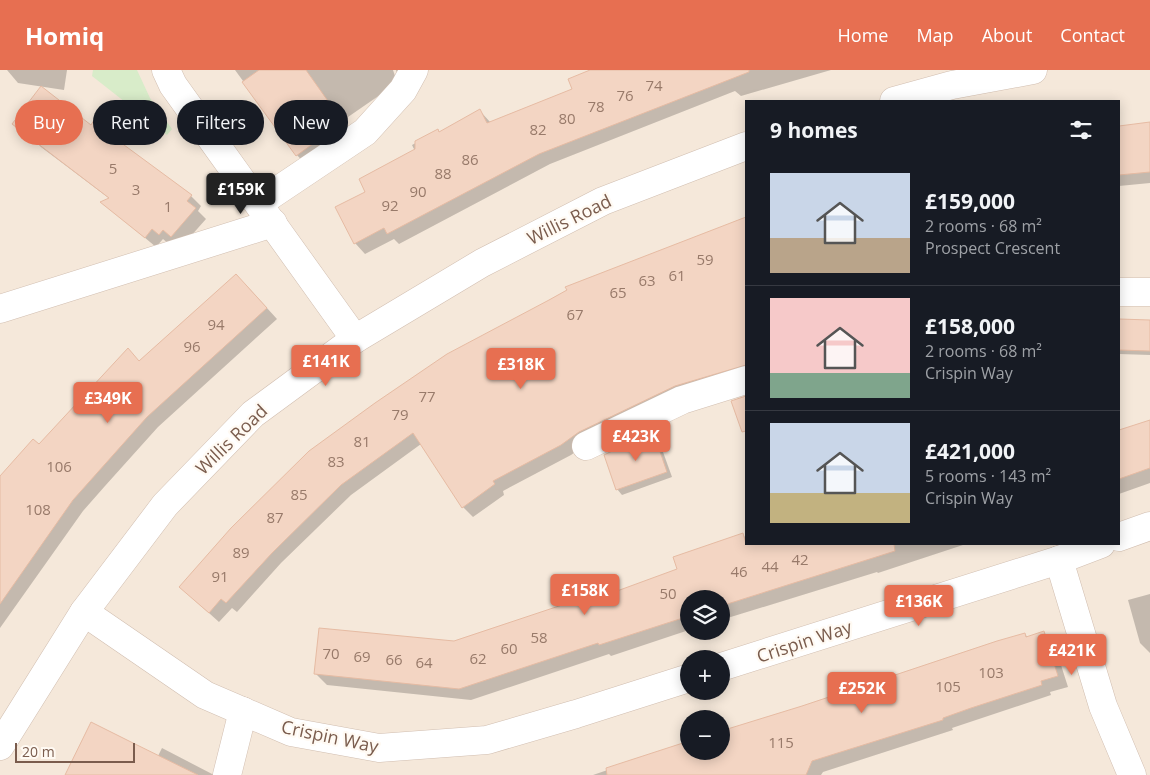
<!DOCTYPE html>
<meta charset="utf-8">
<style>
body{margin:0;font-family:"Open Sans",sans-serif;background:#20242c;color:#f1f3f6;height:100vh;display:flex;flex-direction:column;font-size:19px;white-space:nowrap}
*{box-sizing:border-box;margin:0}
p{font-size:16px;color:#9ea1a6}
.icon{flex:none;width:28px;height:28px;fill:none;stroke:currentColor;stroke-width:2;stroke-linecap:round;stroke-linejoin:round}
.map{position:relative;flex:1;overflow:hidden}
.details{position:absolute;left:745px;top:30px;width:375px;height:445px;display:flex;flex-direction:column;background:#171b24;border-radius:0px;box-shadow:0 2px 12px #0003}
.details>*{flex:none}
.top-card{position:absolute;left:15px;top:30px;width:475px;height:45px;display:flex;gap:10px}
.fabs{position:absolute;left:680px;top:520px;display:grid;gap:10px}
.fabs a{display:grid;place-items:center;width:50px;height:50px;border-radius:50%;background:#171b24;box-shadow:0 2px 12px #0003;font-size:25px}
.scale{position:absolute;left:15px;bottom:12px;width:120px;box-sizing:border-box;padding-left:5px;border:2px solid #7a5c4d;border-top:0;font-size:14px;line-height:18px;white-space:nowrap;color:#7a5c4d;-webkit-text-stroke:4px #fffaf3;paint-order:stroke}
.price{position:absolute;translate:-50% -42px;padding:0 11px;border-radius:5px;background:#e76f51;color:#fff;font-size:16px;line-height:32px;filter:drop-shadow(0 1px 2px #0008)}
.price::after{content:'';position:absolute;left:50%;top:30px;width:15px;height:11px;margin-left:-8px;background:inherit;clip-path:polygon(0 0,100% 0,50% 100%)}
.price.selected{background:#222;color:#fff}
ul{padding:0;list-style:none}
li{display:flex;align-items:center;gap:15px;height:125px;padding:0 25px}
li+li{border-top:1px solid #363941}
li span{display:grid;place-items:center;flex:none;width:140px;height:100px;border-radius:0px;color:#555}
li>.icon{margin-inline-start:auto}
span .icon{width:60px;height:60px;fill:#fffc;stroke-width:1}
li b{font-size:21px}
h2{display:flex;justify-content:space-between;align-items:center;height:60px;padding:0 25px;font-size:21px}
.chip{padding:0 18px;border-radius:22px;background:#171b24;box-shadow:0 2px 12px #0003;font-size:18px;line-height:45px}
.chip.selected{background:#e76f51;color:#fff}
header{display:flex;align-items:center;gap:30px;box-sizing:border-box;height:70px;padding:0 25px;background:#e76f51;color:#fff}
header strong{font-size:24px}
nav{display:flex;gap:28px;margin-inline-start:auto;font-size:18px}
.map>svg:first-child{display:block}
</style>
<header>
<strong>Homiq</strong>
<nav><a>Home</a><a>Map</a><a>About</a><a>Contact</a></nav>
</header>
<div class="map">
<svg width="1150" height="705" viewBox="0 0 1150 705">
<rect width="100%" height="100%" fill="#fdf6ec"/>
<path fill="#f5e8da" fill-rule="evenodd" d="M0,0h1150v705h-1150zM746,31h373v443h-373zM689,529h32v32h-32zM689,589h32v32h-32zM689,649h32v32h-32z"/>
<polygon fill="#d8ecc9" points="93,0 137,0 150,28 172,59 167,65 92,6"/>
<g fill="#0003">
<polygon points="7,0 67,0 64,20 18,13"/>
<polygon points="235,0 393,0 395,6 398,5 396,0 400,0 403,9 335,56 343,68 306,95 297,85"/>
<polygon points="593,0 831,0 741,26 735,21 550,94 399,174 394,169 365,184 355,173 367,122 415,81 412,75 438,61 440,63 480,41 491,53 574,20"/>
<polygon points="1150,54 1150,113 1119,116 1119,57"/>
<polygon points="32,67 119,73 191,126 201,136 198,141 206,149 182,176 170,175 163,169 156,177 102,132 110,129 41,77"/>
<polygon points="746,148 746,306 589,372 571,385 503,421 504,425 473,447 463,437 421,374 351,425 281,493 237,542 232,538 219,552 191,527 568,220 567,217"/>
<polygon points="247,216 277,249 158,357 105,416 83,441 0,558 0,424 39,376 140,292"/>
<polygon points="1119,250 1150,251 1150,285 1119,284"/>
<polygon points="1150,351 1150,413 1119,424 1119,361"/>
<polygon points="653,363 658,368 672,407 622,425 617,419"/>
<polygon points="743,465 746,468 746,474 752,474 755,477 765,474 966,474 878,503 877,502 721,550 721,529 689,529 689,560 611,586 609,584 471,630 327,615 316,604 454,572 574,532 576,535 617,522 678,500"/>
<polygon points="1150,524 1150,583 1140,573 1128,530"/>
<polygon points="1044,563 1054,573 1068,617 1050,622 1051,625 952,658 953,660 823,702 821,705 593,705 689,672 689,681 721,681 802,637 1025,564 1028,568"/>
<polygon points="162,678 214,705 71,705 158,686"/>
</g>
<g fill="#f3d5c3" stroke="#e6bba3">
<polygon points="259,0 306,0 335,41 326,46 335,58 296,86 242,12"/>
<polygon points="590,0 749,0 749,2 539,84 387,164 384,158 354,174 335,137 365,122 359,109 415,79 415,71 438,59 439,62 480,39 487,53 572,19 568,9"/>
<polygon points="41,16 91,55 94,50 120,72 192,125 187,131 196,138 171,167 163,160 159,165 152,159 145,168 100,132 109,128 12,54"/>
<polygon points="1150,52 1150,102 1119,105 1119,56"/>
<polygon points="746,147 746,295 675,316 579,362 561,375 493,411 495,414 462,438 413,363 341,415 272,483 226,533 221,529 209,543 179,517 231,458 309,381 375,333 447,284 549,230 567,220 565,217"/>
<polygon points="236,204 267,238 147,347 73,430 0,534 0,406 33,369 39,374 128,278 139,291"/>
<polygon points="1119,249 1150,250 1150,281 1119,280"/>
<polygon points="746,326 746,361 742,362 731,331"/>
<polygon points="1150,350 1150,398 1119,409 1119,360"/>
<polygon points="653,361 667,402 616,420 604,385"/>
<polygon points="743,463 746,474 894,474 895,481 721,536 721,529 689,529 689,546 599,575 598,573 459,619 314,604 319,558 454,571 574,531 575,534 617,521 677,499 673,487"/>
<polygon points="1044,561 1058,606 1041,611 1042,615 971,638 943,648 943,650 812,691 806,705 607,705 606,698 689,671 689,681 721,681 721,661 802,636 997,571 1025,563 1026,567"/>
<polygon points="91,652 131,672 198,705 65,705"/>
</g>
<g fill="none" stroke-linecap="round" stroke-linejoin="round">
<defs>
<g id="minor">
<polyline points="166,0 173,15 355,269"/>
<polyline points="894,31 952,15 1033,0"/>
<polyline points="259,133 365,62 403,20 414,0"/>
<polyline points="1119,222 1150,222"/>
<polyline points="0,239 273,153"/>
<polyline points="586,376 682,330 746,310"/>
<polyline points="1119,467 1150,456"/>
<polyline points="1059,490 1103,636 1132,705"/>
<polyline points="84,542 205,625 291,662 379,678 487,670 576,644 689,608"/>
<polyline points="721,597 1059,490 1101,474"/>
<polyline points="0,676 84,542 165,435 253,344 355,269 482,193 603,131 746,76"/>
<polyline points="227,705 243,641"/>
</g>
</defs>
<use href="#minor" stroke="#d1beb0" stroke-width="29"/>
<use href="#minor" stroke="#fff" stroke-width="28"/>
</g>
<g text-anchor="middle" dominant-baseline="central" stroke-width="4.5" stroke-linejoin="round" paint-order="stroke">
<g font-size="15" fill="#987a6a">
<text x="654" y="15">74</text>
<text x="625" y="25">76</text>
<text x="596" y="36">78</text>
<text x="567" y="48">80</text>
<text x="538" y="59">82</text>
<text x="470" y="89">86</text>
<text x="113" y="98">5</text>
<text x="443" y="103">88</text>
<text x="136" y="119">3</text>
<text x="418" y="121">90</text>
<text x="390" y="135">92</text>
<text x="168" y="136">1</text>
<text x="705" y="189">59</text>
<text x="677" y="205">61</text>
<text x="647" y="210">63</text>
<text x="618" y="222">65</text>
<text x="575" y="244">67</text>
<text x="216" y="254">94</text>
<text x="192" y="276">96</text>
<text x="427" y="326">77</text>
<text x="400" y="344">79</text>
<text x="362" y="371">81</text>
<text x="336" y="391">83</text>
<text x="59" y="396">106</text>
<text x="299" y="424">85</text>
<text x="38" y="439">108</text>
<text x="275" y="447">87</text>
<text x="241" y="482">89</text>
<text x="800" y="489">42</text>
<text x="770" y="496">44</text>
<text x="739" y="501">46</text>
<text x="220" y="506">91</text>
<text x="668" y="523">50</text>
<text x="539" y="567">58</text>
<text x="509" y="578">60</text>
<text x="331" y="583">70</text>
<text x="362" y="586">69</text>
<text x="478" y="588">62</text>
<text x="394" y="589">66</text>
<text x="424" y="592">64</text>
<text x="991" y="602">103</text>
<text x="948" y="616">105</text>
<text x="781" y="672">115</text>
</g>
<g font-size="18" fill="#7a5c4d" stroke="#fffaf3">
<text transform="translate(569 149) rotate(-26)">Willis Road</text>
<text transform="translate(231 369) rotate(-44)">Willis Road</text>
<text transform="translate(804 571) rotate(-18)">Crispin Way</text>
<text transform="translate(330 666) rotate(12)">Crispin Way</text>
</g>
</g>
</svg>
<div class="fabs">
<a><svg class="icon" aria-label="layers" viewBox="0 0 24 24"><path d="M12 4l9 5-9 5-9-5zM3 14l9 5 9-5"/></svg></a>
<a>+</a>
<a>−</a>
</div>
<div class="scale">20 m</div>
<b class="price selected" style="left:241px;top:145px">£159K</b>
<b class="price" style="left:326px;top:317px">£141K</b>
<b class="price" style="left:521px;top:320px">£318K</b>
<b class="price" style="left:108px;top:354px">£349K</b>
<b class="price" style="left:636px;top:392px">£423K</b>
<b class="price" style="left:585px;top:546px">£158K</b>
<b class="price" style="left:919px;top:557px">£136K</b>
<b class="price" style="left:1072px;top:606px">£421K</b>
<b class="price" style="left:862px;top:644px">£252K</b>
<div class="top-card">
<a class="chip selected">Buy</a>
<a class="chip">Rent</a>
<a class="chip">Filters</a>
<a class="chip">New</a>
</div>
<section class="details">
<h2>9 homes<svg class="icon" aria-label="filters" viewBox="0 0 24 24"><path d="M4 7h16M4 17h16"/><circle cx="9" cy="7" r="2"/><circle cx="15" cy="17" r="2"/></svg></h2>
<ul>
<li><span style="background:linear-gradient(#c9d6e8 65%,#b9a48a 0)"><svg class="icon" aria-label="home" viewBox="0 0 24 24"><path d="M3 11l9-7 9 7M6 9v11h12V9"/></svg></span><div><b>£159,000</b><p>2 rooms · 68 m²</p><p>Prospect Crescent</p></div></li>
<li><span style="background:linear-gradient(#f6c9c9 75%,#7fa58c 0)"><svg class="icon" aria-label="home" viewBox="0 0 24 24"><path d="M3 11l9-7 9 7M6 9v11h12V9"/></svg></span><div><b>£158,000</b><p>2 rooms · 68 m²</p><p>Crispin Way</p></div></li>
<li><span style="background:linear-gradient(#c9d6e8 70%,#c2b280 0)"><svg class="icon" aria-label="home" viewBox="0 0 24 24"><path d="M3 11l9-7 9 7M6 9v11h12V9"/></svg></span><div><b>£421,000</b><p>5 rooms · 143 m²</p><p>Crispin Way</p></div></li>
</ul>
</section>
</div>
